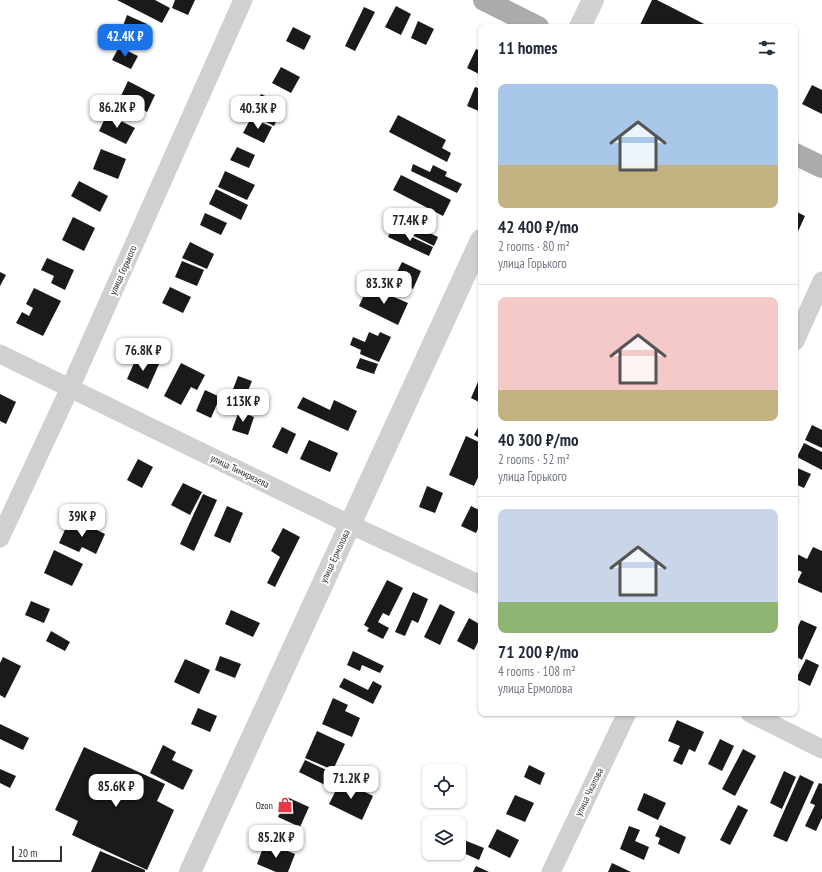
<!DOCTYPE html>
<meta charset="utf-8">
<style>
body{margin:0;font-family:"PT Sans Narrow",sans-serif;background:#f2f2f3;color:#1f2937;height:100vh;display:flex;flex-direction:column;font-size:15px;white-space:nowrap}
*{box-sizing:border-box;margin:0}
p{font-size:13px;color:#747a83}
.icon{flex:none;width:22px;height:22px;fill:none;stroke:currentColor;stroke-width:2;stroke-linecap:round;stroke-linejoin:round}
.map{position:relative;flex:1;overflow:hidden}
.drawer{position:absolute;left:478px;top:24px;width:320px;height:692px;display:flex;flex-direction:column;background:#fff;border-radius:8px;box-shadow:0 1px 3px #0004}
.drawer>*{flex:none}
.buttons{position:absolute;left:422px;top:764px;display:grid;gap:8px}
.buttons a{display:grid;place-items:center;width:44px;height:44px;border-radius:8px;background:#fff;box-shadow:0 1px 3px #0004;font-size:20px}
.scale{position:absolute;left:12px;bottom:10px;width:50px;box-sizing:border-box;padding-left:4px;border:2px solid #333;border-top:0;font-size:11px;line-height:14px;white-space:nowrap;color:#333;-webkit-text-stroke:3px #fff;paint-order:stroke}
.price{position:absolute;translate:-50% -34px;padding:0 9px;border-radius:8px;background:#fff;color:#222;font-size:13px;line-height:26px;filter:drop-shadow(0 1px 2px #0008)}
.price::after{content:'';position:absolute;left:50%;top:24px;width:12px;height:9px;margin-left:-6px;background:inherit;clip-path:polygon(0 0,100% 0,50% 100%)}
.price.on{background:#1a73e8;color:#fff}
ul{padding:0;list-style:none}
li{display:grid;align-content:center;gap:8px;height:212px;padding:0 20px}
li+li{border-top:1px solid #e0e1e3}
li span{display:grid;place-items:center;height:124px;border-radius:8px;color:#555}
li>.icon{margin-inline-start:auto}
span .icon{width:72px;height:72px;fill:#fffc;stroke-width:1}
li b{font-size:17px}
h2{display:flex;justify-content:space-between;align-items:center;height:48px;padding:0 20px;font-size:17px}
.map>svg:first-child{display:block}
</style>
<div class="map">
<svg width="822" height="872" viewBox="0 0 822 872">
<rect width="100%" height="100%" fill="#fff"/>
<g fill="#1a1a1a">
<polygon points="117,0 155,0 170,8 162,23"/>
<polygon points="175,0 195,0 188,15 172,8"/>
<polygon points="652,0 657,0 710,27 639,27"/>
<polygon points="396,6 411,14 401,35 385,27"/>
<polygon points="364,7 375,12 355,51 345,46"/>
<polygon points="127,15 147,24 142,34 123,26"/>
<polygon points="418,21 434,29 426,45 411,38"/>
<polygon points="293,27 311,36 304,50 286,41"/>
<polygon points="119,47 138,56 131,69 112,60"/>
<polygon points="476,49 481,51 481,75 467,68"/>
<polygon points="281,67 300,77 291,93 272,83"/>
<polygon points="128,81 155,95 147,112 120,98"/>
<polygon points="812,85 822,90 822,114 802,104"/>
<polygon points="475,87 481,89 481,112 467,106"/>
<polygon points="261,94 284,105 274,126 251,114"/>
<polygon points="107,114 135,128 126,144 99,131"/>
<polygon points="398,115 446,140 442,148 451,153 447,162 389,132"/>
<polygon points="251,118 272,127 264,143 243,133"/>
<polygon points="237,147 255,155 249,168 230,160"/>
<polygon points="101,149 126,159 118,179 93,169"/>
<polygon points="413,164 430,172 433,165 447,172 445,176 462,184 457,193 411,171"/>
<polygon points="225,171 255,185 247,200 218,187"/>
<polygon points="401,175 451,200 443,216 393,190"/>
<polygon points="79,181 108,196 100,212 71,196"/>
<polygon points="216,189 248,205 241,220 209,204"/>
<polygon points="795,211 805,216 795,238"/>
<polygon points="205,213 227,223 221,235 200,225"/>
<polygon points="407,213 425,221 421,229 438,237 434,246 400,229 400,226 393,223 395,218 402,221"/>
<polygon points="73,217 95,228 84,251 62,240"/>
<polygon points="392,228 433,247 429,256 388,237"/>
<polygon points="190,242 214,254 207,269 182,258"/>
<polygon points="47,258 74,270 65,290 51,283 54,276 41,270"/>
<polygon points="182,261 204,270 197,286 175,277"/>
<polygon points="402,262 421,271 413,289 393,280"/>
<polygon points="0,272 6,275 0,286"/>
<polygon points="368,286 408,303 398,325 359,306"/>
<polygon points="170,287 191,297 183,313 162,303"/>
<polygon points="34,288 61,301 43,336 16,323 22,312 29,316 33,308 26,304"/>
<polygon points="369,332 378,336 380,332 391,337 379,362 360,354 361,350 350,345 353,337 365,342"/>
<polygon points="138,354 159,364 148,389 127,379"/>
<polygon points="360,358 378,364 374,374 356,368"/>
<polygon points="181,363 205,375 197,390 191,387 181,405 164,396"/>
<polygon points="481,375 481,403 471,398"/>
<polygon points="238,376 252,381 240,410 227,405"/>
<polygon points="205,390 220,397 211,418 196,411"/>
<polygon points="0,394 16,402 6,424 0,421"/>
<polygon points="303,397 330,410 334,400 357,411 348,431 297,408"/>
<polygon points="239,411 254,417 248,435 232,430"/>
<polygon points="481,422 481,439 474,435"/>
<polygon points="812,425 822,430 822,448 805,440"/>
<polygon points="282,427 296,434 287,454 272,447"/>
<polygon points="466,436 481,443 481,471 474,486 449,475"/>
<polygon points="309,440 338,453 330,472 300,459"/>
<polygon points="804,443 822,452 822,470 797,457"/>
<polygon points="138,459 153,467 142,488 127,480"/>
<polygon points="795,467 811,474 804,488 795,484"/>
<polygon points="183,483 202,492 190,515 171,505"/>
<polygon points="427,486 443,493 435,513 419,507"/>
<polygon points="203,494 217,500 194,551 180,544"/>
<polygon points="227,506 243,513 230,543 214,536"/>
<polygon points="471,506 481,511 481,522 476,533 461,526"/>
<polygon points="68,523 80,528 82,523 105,534 96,554 82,547 79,552 59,543"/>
<polygon points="283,528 300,537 275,587 267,583 280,557 271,551"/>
<polygon points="813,547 822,551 822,593 797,582 802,572 795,569 795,553 807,559"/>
<polygon points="54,550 83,564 72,586 44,573"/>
<polygon points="387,580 403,588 389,616 383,613 378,622 389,628 383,639 367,631 369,628 364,625"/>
<polygon points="413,592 428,599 418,623 412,620 405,636 395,632"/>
<polygon points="31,601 50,609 44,623 25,615"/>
<polygon points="440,604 455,612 440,645 424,637"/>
<polygon points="231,610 260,623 253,637 225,624"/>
<polygon points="469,618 481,625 481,636 474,650 457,641"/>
<polygon points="801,620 817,627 802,660 795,656 795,633"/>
<polygon points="51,631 70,642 65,651 46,641"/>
<polygon points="353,651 384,666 380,673 362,665 360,671 347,665"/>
<polygon points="220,656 241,664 235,678 215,670"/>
<polygon points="3,657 21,666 5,698 0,695 0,663"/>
<polygon points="185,659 210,670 199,694 174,682"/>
<polygon points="806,659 819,665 810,686 796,679"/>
<polygon points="344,678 368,690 373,681 382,686 373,704 339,687"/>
<polygon points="333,698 348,705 345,711 360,718 352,737 322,724"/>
<polygon points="198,708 217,716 210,732 191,724"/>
<polygon points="677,720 704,732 695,752 689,749 682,765 673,761 680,746 668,741"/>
<polygon points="0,724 29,738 23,750 0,739"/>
<polygon points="317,731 345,744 333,770 305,758"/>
<polygon points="720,739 734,746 722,771 708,764"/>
<polygon points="163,745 176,752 172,760 193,770 183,790 150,773"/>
<polygon points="84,747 165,784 157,801 174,810 147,870 72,835 78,821 55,810"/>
<polygon points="743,749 756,756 735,796 722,789"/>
<polygon points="305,760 337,775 331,788 299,772"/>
<polygon points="529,765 545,773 540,785 524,777"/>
<polygon points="0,769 16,776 10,788 0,783"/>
<polygon points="784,771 796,777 782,809 770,803"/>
<polygon points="800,775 814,782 787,842 773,836"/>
<polygon points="341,780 373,796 362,820 329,804"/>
<polygon points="819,783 822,784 822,818 816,831 805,826 815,805 810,803"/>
<polygon points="644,793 666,803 658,820 637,810"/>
<polygon points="515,795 534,803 525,822 506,814"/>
<polygon points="287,797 309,807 300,827 278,817"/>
<polygon points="738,805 748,810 730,845 720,840"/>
<polygon points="660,825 686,837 679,854 658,844 660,838 655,836"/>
<polygon points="629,826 640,830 635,841 649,847 644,860 620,849"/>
<polygon points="497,829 519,840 510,858 488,847"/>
<polygon points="459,838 484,848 479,860 459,851"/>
<polygon points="265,842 295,854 288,872 276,872 257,864"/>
<polygon points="100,851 145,870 145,872 91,872"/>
<polygon points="612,863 631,872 608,872"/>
<polygon points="476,866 489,872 473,872"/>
</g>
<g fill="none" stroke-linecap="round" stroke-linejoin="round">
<g stroke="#d0d0d0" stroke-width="19">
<polyline points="795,341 822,281"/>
<polyline points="0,354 349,524 481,585"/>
<polyline points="0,538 70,388 243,0"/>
<polyline points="750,713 822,749"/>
<polyline points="551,872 627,713"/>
</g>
<g stroke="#d0d0d0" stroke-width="22">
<polyline points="580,27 593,0"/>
<polyline points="190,872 481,240"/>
</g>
<g stroke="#ababab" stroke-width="22">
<polyline points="484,0 538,27"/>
<polyline points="795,154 822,167"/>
</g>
</g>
<defs>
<symbol id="shop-bare" viewBox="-9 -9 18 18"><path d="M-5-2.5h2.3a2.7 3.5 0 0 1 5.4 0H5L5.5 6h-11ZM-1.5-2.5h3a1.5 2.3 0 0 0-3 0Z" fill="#e63946" stroke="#fff" stroke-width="2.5" paint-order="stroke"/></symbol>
</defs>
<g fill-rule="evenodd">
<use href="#shop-bare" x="274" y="794" width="22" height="22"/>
</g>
<g text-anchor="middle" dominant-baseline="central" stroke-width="4" stroke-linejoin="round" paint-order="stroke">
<g font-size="10" fill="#333" stroke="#fff">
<text transform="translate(123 270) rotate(-66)">улица Горького</text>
<text transform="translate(240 471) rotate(26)">улица Тимирязева</text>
<text transform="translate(335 556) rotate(-65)">улица Ермолова</text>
<text transform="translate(589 792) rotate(-64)">улица Чкалова</text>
</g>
<g font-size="10" fill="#333" stroke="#fff" text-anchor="end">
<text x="273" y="805">Ozon</text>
</g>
</g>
</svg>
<div class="buttons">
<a><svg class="icon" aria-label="locate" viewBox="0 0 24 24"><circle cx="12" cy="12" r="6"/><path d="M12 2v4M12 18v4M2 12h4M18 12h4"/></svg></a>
<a><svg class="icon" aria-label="layers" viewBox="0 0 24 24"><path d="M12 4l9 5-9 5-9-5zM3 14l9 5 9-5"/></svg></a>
</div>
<div class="scale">20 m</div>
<b class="price on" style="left:125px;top:58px">42.4K ₽</b>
<b class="price" style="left:117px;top:129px">86.2K ₽</b>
<b class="price" style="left:258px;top:130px">40.3K ₽</b>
<b class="price" style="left:410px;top:242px">77.4K ₽</b>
<b class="price" style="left:384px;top:305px">83.3K ₽</b>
<b class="price" style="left:143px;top:372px">76.8K ₽</b>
<b class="price" style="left:243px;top:423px">113K ₽</b>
<b class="price" style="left:82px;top:538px">39K ₽</b>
<b class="price" style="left:351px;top:800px">71.2K ₽</b>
<b class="price" style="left:116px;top:808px">85.6K ₽</b>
<b class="price" style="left:276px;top:859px">85.2K ₽</b>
<section class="drawer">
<h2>11 homes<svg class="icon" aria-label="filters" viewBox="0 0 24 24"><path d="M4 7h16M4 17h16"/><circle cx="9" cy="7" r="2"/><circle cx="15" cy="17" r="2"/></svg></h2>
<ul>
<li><span style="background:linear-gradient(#a9c7e8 65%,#c2b280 0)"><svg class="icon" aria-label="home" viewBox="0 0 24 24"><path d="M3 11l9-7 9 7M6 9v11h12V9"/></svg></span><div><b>42 400 ₽/mo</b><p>2 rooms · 80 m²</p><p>улица Горького</p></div></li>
<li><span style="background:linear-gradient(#f6c9c9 75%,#c2b280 0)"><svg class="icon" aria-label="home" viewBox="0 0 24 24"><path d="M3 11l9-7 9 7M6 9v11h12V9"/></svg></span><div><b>40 300 ₽/mo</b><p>2 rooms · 52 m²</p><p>улица Горького</p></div></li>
<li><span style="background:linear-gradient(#c9d6e8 75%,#8fb573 0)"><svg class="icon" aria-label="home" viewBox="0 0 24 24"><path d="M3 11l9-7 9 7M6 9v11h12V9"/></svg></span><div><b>71 200 ₽/mo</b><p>4 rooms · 108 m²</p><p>улица Ермолова</p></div></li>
</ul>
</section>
</div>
